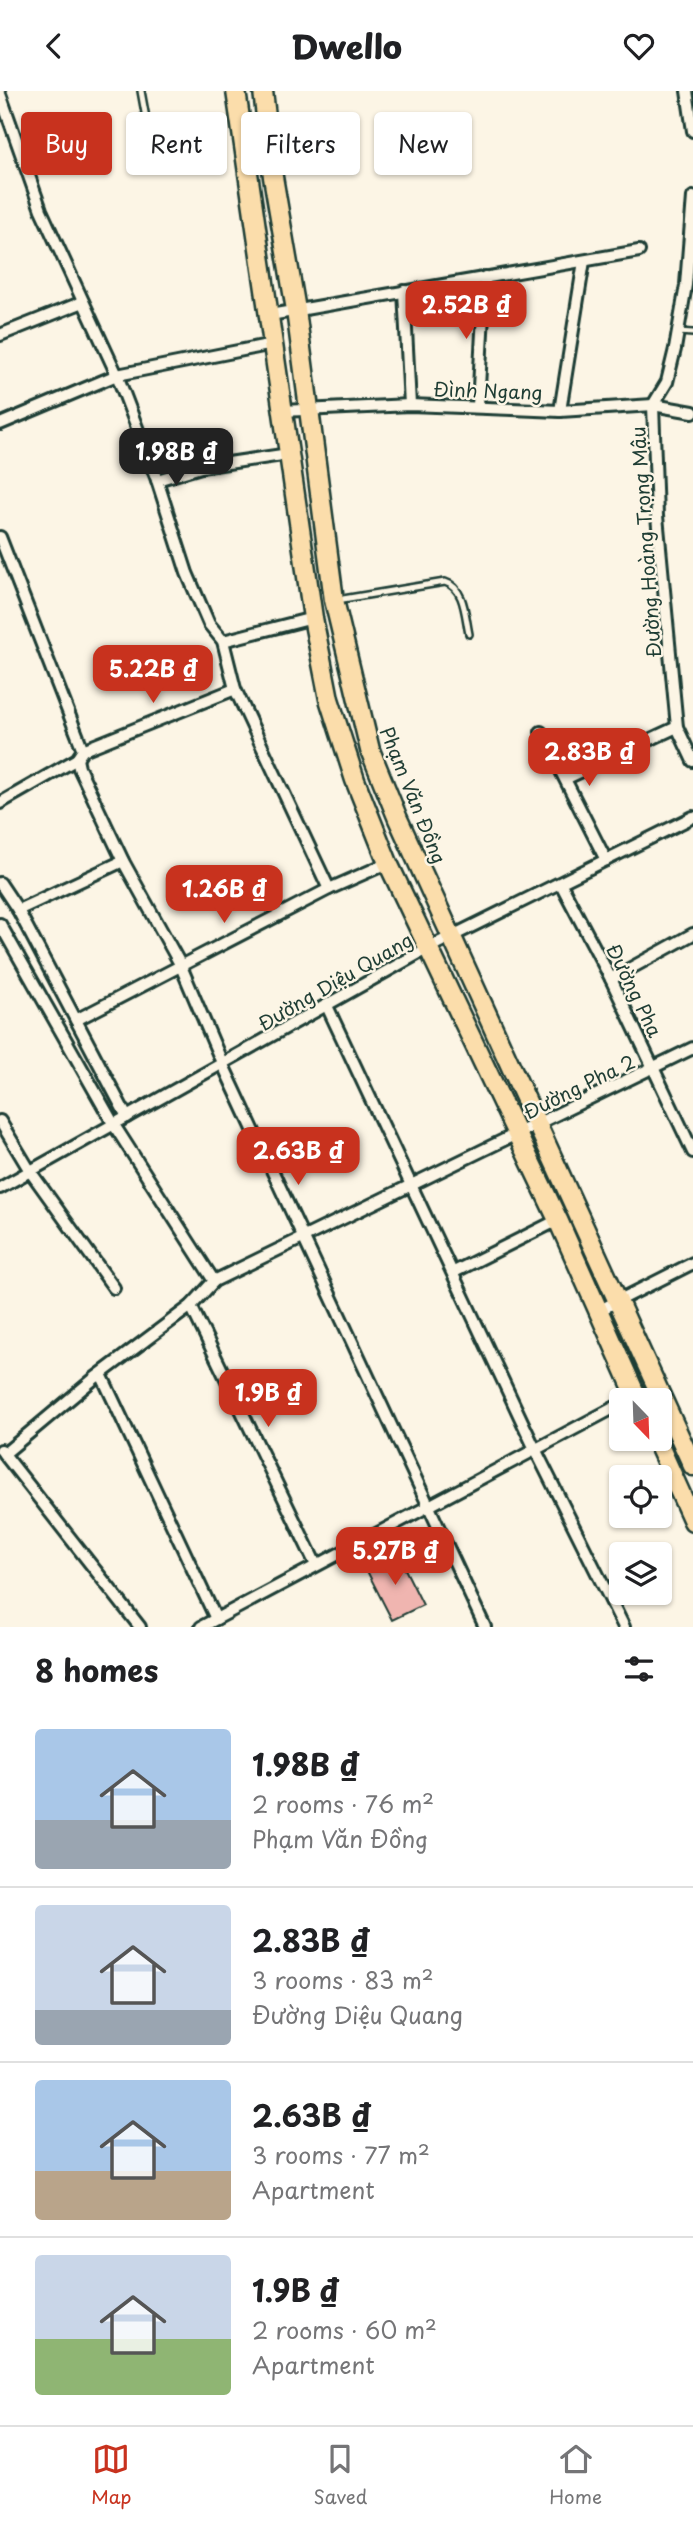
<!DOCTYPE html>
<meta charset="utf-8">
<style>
body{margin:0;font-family:"Playpen Sans",sans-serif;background:#f6f6f6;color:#202124;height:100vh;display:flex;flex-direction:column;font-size:26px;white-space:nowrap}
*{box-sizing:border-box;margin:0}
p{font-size:23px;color:#757577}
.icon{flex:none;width:38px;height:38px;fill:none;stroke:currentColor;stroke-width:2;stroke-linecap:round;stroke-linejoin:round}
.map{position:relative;height:1536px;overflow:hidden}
.sheet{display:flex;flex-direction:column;background:#fff;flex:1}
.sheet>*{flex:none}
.hud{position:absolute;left:21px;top:21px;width:651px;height:63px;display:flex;gap:14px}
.needle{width:46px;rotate:157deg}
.controls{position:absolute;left:609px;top:1297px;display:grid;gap:14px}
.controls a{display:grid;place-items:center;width:63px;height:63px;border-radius:7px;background:#fff;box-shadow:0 2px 5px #0004;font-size:35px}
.price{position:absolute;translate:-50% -60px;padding:0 16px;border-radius:14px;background:#c8321e;color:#fff;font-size:23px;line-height:46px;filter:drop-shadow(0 2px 4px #0008)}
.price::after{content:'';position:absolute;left:50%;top:42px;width:21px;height:16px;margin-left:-10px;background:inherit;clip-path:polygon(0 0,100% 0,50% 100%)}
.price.on{background:#222;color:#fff}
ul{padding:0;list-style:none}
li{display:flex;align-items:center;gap:21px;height:175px;padding:0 35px}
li+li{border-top:2px solid #e0e0e0}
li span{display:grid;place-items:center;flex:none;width:196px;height:140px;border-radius:7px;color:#555}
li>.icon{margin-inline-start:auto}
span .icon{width:84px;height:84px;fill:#fffc;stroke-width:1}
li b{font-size:30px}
h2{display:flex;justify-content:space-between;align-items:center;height:84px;padding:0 35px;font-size:30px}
.pill{padding:0 24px;border-radius:7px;background:#fff;box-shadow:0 2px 5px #0004;font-size:24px;line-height:63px}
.pill.on{background:#c8321e;color:#fff}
header{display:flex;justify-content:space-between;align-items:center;height:91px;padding:0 35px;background:#fff;font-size:32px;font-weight:800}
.menu{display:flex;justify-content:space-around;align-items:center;height:98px;border-top:2px solid #e0e0e0;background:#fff;font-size:19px;color:#757577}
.menu a{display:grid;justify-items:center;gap:4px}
.menu .on{color:#c8321e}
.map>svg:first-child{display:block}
</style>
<header><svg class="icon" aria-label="back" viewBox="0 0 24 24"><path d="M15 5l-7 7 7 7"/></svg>Dwello<svg class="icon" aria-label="heart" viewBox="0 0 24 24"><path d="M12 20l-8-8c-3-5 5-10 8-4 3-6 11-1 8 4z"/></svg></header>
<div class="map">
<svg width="693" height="1536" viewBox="0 0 693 1536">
<rect width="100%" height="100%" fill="#fcf5e5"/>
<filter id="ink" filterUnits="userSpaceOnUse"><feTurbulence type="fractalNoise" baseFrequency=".0143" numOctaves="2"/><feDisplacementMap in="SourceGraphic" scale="14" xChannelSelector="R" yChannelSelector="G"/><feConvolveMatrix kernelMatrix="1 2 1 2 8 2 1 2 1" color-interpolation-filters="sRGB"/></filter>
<g filter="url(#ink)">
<polygon fill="#f0b5b0" stroke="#1f3d34" stroke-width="2" points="397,1462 423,1514 392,1529 366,1478"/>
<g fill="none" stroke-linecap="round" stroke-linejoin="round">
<defs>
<g id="service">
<polyline points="141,0 148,38 195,36"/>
<polyline points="678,241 693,242"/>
<path d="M337,509l108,-18c20,6 20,34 24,52"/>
</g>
<g id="minor">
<polyline points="687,0 693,40"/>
<polyline points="0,3 41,119 117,284 157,389 187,482 209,533 223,550 235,598 329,798"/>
<polyline points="693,106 686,194 675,258 667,291 653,314 657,425 677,636 693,670"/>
<polyline points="404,200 410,314"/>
<polyline points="270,224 639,160"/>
<polyline points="0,244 83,211"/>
<polyline points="478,315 485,186"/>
<polyline points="282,320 410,314 560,320 653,314 693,321"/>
<polyline points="560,320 584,170"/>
<polyline points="0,333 117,284 273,253"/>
<polyline points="157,389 201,376 289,363"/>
<polyline points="0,446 83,659 77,668 0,712"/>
<polyline points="223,550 313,527"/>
<polyline points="541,641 606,769"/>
<polyline points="83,659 235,598"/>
<polyline points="77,668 79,677 123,770 180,873 223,974 485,1536"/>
<polyline points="567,687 677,636"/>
<polyline points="0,792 18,819 127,1026"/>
<polyline points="561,793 611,888 693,1061"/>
<polyline points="18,819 123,770"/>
<polyline points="0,833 114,1034 214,1190"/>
<polyline points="611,888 693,843"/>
<polyline points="327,915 535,1358 624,1536"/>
<polyline points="76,929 329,798 388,772"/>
<polyline points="0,1030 30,1080 114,1197"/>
<polyline points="0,1097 430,856 693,726"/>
<polyline points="454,1181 558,1129"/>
<polyline points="191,1215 316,1474"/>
<polyline points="598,1220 693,1172"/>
<polyline points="101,1283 216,1528"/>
<polyline points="1,1359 140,1536"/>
<polyline points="4,1363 95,1287 191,1215 214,1190 693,957"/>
<polyline points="201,1536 621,1313"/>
</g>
<g id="primary">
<polyline points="236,0 313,527 329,608 355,689 388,772 558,1129 638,1309"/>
<polyline points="263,0 273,86 296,219 334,509 370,659 398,728 693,1375"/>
<polyline points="656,1348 693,1430"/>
</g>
</defs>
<use href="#service" stroke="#1f3d34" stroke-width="10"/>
<use href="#minor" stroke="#1f3d34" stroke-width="16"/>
<use href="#primary" stroke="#1f3d34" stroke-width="23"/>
<use href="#service" stroke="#fcf5e5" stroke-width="5"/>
<use href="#minor" stroke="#fcf5e5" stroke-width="10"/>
<use href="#primary" stroke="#fbddab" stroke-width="18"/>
</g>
</g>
<g text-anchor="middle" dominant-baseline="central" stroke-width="5" stroke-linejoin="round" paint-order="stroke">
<g font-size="19" fill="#1f3d34" stroke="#fcf5e5">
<text transform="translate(488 299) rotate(2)">Đình Ngang</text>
<text transform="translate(645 451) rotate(-94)">Đường Hoàng Trọng Mậu</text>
<text transform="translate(414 704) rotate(68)">Phạm Văn Đồng</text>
<text transform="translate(335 890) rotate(-30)">Đường Diệu Quang</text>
<text transform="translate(635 899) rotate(64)">Đường Pha</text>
<text transform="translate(579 995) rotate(-26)">Đường Pha 2</text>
</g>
</g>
</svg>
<div class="controls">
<a><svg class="needle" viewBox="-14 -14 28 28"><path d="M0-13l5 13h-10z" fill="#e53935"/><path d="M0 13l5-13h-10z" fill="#757577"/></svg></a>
<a><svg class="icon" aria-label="locate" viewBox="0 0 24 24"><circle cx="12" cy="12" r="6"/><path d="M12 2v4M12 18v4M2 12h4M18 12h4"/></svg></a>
<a><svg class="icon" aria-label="layers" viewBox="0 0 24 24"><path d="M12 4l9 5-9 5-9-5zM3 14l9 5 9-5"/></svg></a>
</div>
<b class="price" style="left:466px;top:250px">2.52B ₫</b>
<b class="price on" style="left:176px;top:397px">1.98B ₫</b>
<b class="price" style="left:153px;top:614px">5.22B ₫</b>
<b class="price" style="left:589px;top:697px">2.83B ₫</b>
<b class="price" style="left:224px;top:834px">1.26B ₫</b>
<b class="price" style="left:298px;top:1096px">2.63B ₫</b>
<b class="price" style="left:268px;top:1338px">1.9B ₫</b>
<b class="price" style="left:395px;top:1496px">5.27B ₫</b>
<div class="hud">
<a class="pill on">Buy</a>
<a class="pill">Rent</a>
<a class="pill">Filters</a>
<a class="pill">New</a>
</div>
</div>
<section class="sheet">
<h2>8 homes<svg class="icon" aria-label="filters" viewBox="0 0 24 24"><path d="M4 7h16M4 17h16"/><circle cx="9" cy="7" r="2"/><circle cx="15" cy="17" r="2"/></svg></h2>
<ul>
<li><span style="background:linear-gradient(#a9c7e8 65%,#9aa5b1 0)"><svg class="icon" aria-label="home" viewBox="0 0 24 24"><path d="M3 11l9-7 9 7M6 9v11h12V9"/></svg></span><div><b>1.98B ₫</b><p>2 rooms · 76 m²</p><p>Phạm Văn Đồng</p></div></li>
<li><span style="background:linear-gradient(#c9d6e8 75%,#9aa5b1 0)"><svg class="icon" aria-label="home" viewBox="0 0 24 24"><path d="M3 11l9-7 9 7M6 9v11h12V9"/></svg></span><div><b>2.83B ₫</b><p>3 rooms · 83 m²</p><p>Đường Diệu Quang</p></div></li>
<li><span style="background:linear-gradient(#a9c7e8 65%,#b9a48a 0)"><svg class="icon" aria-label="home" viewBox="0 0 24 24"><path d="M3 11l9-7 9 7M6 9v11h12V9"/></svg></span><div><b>2.63B ₫</b><p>3 rooms · 77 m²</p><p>Apartment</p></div></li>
<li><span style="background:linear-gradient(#c9d6e8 60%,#8fb573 0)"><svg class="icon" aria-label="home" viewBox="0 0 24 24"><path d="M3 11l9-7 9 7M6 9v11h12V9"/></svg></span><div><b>1.9B ₫</b><p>2 rooms · 60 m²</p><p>Apartment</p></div></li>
</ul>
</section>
<nav class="menu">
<a class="on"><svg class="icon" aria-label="map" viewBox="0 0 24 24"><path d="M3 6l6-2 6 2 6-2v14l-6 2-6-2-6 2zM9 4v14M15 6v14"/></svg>Map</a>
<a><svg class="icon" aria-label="saved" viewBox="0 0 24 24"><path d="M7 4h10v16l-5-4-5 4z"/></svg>Saved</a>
<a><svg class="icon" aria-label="home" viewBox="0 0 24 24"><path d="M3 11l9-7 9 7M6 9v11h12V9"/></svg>Home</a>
</nav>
